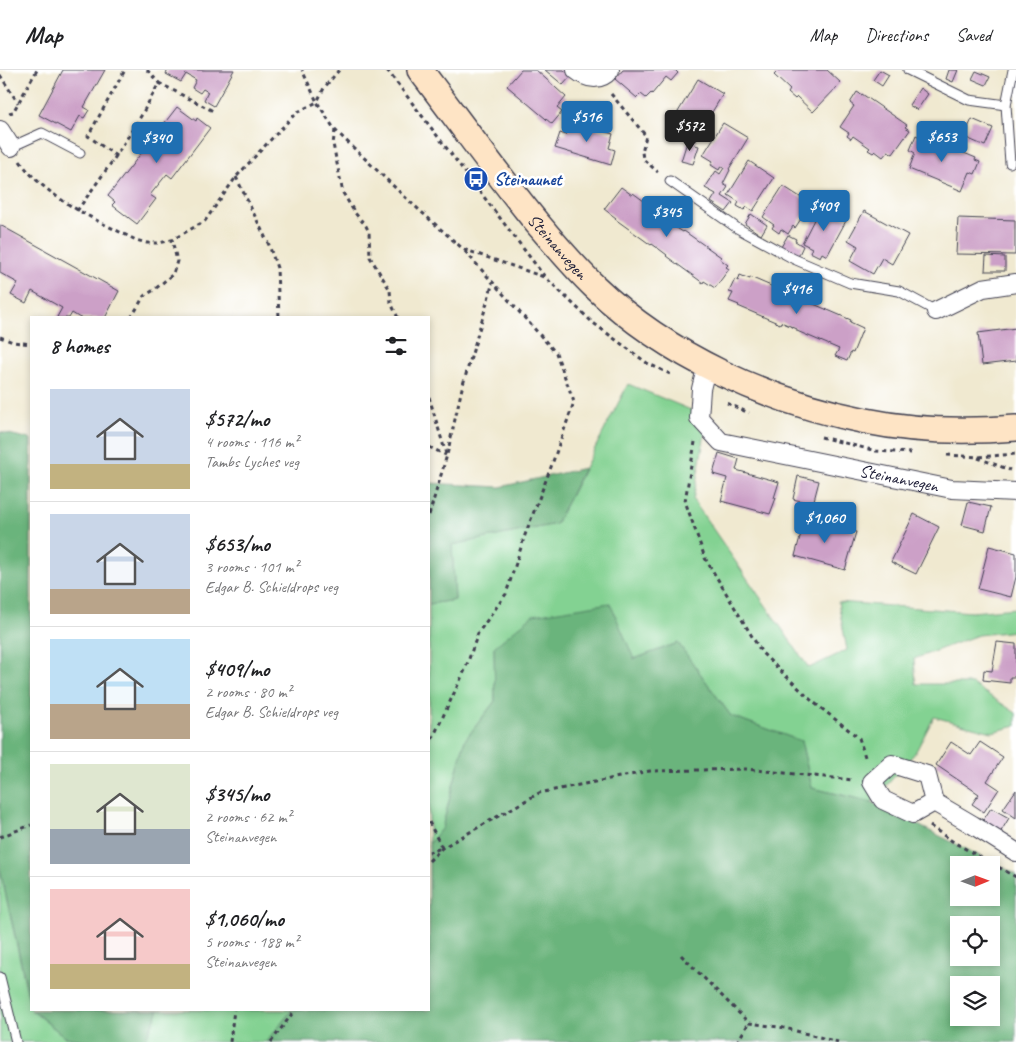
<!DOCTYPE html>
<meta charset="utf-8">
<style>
body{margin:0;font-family:Caveat,sans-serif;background:#f6f6f6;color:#202124;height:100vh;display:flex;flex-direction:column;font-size:19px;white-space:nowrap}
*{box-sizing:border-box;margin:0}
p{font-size:16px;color:#757577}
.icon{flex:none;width:28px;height:28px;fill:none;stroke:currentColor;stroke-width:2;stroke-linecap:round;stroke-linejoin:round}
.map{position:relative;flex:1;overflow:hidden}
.drawer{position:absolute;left:30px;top:246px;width:400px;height:695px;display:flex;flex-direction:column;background:#fff;border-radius:0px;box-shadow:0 2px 8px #0003}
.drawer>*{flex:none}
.needle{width:32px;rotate:89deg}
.buttons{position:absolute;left:950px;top:786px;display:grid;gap:10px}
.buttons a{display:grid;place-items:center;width:50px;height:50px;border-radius:0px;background:#fff;box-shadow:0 2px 8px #0003;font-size:25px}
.price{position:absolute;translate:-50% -42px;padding:0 11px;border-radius:5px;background:#1f6fb2;color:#fff;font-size:16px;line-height:32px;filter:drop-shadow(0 1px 2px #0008)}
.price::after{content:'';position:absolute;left:50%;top:30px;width:15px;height:11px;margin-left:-8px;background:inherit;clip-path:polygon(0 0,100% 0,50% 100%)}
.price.active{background:#222;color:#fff}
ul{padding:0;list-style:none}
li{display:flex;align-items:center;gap:15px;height:125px;padding:0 20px}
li+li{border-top:1px solid #e0e0e0}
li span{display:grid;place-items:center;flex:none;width:140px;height:100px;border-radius:0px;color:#555}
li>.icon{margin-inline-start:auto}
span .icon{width:60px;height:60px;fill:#fffc;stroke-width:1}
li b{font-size:21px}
h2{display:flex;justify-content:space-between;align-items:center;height:60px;padding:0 20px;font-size:21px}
header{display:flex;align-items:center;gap:30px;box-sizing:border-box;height:70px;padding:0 25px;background:#fff;border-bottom:1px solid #e0e0e0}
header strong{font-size:24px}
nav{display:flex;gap:28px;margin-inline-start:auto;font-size:18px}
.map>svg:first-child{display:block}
</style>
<header>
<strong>Map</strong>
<nav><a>Map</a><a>Directions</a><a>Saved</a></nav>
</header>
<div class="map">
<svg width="1016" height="972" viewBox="0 0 1016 972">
<rect width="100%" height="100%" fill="#fff"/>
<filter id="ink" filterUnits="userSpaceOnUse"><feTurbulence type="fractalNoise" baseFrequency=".02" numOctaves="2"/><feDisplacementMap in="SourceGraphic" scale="10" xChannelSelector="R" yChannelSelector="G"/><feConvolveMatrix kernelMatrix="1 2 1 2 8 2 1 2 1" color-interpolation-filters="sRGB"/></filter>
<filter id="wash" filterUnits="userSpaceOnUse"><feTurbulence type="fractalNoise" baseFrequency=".0096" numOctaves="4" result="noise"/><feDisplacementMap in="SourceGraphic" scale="20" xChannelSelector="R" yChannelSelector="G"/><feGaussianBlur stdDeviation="1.12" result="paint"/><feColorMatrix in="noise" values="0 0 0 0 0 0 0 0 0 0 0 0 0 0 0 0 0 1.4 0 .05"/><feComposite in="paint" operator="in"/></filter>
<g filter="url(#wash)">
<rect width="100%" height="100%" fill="#f0e9d0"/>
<g fill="#83d292" stroke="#527a66">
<polygon points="628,314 708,347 693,430 809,598 847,580 838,532 972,542 1016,538 1016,561 978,565 914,589 916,614 972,614 1016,643 1016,656 992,662 934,647 915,683 872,732 812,718 801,671 731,646 678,573 634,589 494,577 495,631 465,670 442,758 429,774 429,534 455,530 452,475 556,454"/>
<polygon points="0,799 31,940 65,967 97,972 0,972"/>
<polygon points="159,940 292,940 266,972 144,972"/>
</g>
<g fill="#6ab47c" stroke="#466b5c" fill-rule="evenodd">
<polygon points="0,362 31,369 31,936 0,799"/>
<polygon points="584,398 556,454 452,475 455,530 429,534 429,413 500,417"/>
<path d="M610,533l24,56 44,-16 53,73 70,25 11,47 60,14 144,72v168h-750l26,-32h137v-166l13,-16 23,-88 30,-39 -1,-54 39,-32zM959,795h32v33h-32zM959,855h32v33h-32zM959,915h32v33h-32z"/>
<polygon points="32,940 159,940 144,972 97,972 65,967"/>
</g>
<g id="blocks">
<g fill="#cca0c7">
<polygon points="63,0 105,0 84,37 89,40 84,48 80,46 71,62 39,45"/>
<polygon points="168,0 234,0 214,36 204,30 208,22 203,19 200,23 192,18 196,10 186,4 181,12 166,4"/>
<polygon points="521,0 536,0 566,27 557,38 562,42 552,54 507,16"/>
<polygon points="545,0 564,0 571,6 563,15"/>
<polygon points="623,0 675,0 678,3 671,11 666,7 652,24 651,23 646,28 641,24 637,28 615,9"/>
<polygon points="779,0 827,0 841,13 813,42 797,27 795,29 788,23 790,20 774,5"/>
<polygon points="880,0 889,5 882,16 873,10"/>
<polygon points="949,0 958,0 953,12 946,9"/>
<polygon points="976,1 990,7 986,15 972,9"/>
<polygon points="698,9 723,24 703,57 696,52 694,55 687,51 689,48 678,42"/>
<polygon points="920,18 928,24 917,40 909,35"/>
<polygon points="857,22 862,25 862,24 907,55 905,57 910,60 893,84 888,81 883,87 875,81 873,83 868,80 870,78 853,66 851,69 847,66 849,63 840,57 854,36 850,33"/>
<polygon points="177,37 196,51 197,48 210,58 172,108 167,104 150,125 156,129 137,154 112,135 115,132 108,126"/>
<polygon points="586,37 609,44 605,55 582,48"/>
<polygon points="972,49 993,58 985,76 964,67"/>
<polygon points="570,51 613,64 609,78 615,80 611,95 555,78 560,63 566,65"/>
<polygon points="723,53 748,68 729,99 730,100 723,114 728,117 722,126 733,133 726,142 711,132 716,124 705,118 716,101 720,104 724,98 721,96 719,100 711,95 713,91 703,85"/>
<polygon points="916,65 922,68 923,66 976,88 975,90 980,92 975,104 970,102 962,121 909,99 915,83 910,80"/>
<polygon points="690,69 696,70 695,75 699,76 693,94 681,91 687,72 689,73"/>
<polygon points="749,91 774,108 753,141 747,137 744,140 737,136 739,132 728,125"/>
<polygon points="783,116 808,132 803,140 806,141 795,158 793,156 788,164 781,159 779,163 772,158 774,155 763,147"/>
<polygon points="621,117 632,125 633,123 670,150 668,152 675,157 683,162 684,161 721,187 720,189 728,195 726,197 729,199 715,218 704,211 703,213 666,186 667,185 659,179 652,174 651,175 615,149 616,148 604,139"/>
<polygon points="821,136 847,149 827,186 822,183 820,187 810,182 812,178 802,173"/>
<polygon points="864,141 908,165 892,194 882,188 873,204 850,191 858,176 848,170"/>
<polygon points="751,144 767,155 761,165 745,154"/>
<polygon points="958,148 1015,150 1015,185 956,184"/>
<polygon points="0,155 119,221 105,248 80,248 72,243 69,248 58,248 57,247 62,238 32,221 26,233 11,225 18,213 0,203"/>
<polygon points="788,165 796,169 795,171 803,176 798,187 781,177"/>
<polygon points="986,186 1005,187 1005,201 985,201"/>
<polygon points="740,205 750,209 750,207 792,225 791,227 808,234 809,232 851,250 850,252 863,258 853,283 851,282 847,291 835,286 839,279 797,261 797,259 781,252 780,254 738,236 739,235 729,231 733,223 729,222 735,209 738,211"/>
<polygon points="1016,258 1016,291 982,295 978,263"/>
<polygon points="719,383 739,389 736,400 779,412 774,428 776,428 770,444 721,431 727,408 713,404"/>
<polygon points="798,406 819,411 813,434 793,429"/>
<polygon points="968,432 991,437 985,461 962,455"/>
<polygon points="914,444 939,457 916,504 891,492"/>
<polygon points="805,448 856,462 845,500 795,486"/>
<polygon points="989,476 1016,483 1016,507 1011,527 978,519"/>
<polygon points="997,572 1016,574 1016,607 1010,607 1010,613 983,610 984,600 992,601"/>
<polygon points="951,672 971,685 980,672 1003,687 987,711 999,719 984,742 972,734 979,724 936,695"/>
<polygon points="1016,720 1016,748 1003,739"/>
<polygon points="991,738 1009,748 1000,763 982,752"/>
</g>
</g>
</g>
<g filter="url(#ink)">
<use href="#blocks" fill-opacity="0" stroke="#414051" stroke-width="1"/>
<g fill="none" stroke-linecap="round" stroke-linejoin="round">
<defs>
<g id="service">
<polyline points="908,0 969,30 1006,35"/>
<polyline points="11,77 42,63 80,83"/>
<polyline points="1010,93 1006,35 1013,0"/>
<polyline points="670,111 737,158 794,189 850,213 899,221 936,241"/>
<polyline points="0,907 16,972"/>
</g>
<g id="minor">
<path d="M576,0c11,9 24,12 34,0"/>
<polyline points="0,60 11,77"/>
<polyline points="936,241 983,218 1016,213"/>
<path id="s1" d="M707,295l-6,24 -2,29 22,24 231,47 64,3"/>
<polyline points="934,732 913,744 883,730 872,712 892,694 927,705 934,732 973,755 1016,782"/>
</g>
<g id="secondary">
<path id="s2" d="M420,0c39,51 76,103 117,153 19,22 37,44 58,64 72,69 174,115 271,134 48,10 101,11 150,7"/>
</g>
</defs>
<use href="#service" stroke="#414051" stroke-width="11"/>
<use href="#minor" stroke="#414051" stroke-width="20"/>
<use href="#secondary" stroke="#414051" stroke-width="28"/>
<g stroke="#414051" stroke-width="3" stroke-dasharray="4 4" stroke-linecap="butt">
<polyline points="147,0 159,13"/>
<polyline points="339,0 324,18 317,32 335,60 408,130 463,179 544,207"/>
<polyline points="387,0 545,207 592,252 647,293 670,304"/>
<polyline points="0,5 18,33"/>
<polyline points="611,24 646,66 642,82 643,89 658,102"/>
<polyline points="9,43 13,42 37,0"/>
<polyline points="335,60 333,74 343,123 355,143 366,156 369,162 370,187 390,220 391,233 398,248"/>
<polyline points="116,86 88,66 125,0"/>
<path d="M20,91c27,38 76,59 116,79l11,3h12l13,-3 33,-19 31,-44 25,-27 35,-37 21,-11 -15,-32"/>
<polyline points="236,107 269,175 277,198 279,248"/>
<polyline points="77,141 116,86 141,46 159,13 213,41"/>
<polyline points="131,248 144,226 154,220 173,204 177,191 172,170"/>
<polyline points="0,267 13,272 31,274"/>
<polyline points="429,327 446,384"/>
<polyline points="727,333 749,343"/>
<polyline points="821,367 876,381 911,383"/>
<polyline points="695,372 685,431 705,488 762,583 812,631 859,668 866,690"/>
<polyline points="429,377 446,385"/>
<polyline points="947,385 978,387 1016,384"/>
<polyline points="978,388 1010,400"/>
<polyline points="429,445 447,385 462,318 493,212"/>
<polyline points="429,676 465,600 478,563 506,524 525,465 551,397 574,332 556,283 463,179"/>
<polyline points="429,752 442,778 429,782"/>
<polyline points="930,756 955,773 1016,807"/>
<polyline points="0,767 31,755"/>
<polyline points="429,791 442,778 539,723 650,701 746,699 853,710"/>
<polyline points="681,885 749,953 785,958 838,972"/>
<polyline points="230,972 234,940"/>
<polyline points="271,972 295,940"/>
<polyline points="737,972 749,953"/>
</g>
<use href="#service" stroke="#fff" stroke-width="9"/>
<use href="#minor" stroke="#fff" stroke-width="18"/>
<use href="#secondary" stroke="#fee4c5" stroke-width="25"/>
</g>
</g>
<defs>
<symbol id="bus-disc" viewBox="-11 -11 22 22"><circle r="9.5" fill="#1a4fb4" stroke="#fff"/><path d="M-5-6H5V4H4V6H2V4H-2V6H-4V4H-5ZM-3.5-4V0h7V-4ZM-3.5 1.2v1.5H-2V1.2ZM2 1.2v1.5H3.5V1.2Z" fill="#fff"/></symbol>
</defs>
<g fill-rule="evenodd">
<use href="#bus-disc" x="462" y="95" width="28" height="28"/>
</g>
<g text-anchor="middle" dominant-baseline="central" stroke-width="5" stroke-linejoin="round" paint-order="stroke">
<g font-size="18" font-weight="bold" fill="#164399" stroke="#fff" text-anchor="start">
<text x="494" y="109">Steinaunet</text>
</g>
<g font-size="18" fill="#22223b" stroke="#fff">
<text stroke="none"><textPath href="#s2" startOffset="224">Steinanvegen</textPath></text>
<text stroke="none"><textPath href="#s1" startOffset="268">Steinanvegen</textPath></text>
</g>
</g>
</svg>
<div class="buttons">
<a><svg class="needle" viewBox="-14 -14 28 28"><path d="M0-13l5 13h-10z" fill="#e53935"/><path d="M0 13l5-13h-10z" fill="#757577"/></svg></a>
<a><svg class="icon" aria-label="locate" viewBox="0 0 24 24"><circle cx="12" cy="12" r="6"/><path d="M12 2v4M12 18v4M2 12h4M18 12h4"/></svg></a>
<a><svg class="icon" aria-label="layers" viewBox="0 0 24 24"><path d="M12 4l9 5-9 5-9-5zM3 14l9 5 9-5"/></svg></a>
</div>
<b class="price" style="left:587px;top:73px">$516</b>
<b class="price active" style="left:690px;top:82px">$572</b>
<b class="price" style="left:942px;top:93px">$653</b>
<b class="price" style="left:157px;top:94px">$340</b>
<b class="price" style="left:824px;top:162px">$409</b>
<b class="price" style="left:667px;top:168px">$345</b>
<b class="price" style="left:797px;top:245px">$416</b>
<b class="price" style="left:825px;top:474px">$1,060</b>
<section class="drawer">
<h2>8 homes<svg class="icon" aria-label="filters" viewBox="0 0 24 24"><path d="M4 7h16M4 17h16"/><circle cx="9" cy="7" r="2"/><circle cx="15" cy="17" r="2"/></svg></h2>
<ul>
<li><span style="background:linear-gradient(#c9d6e8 75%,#c2b280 0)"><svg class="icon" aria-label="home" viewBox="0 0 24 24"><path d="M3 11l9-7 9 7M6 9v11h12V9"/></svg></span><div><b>$572/mo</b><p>4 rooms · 116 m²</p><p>Tambs Lyches veg</p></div></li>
<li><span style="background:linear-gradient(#c9d6e8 75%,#b9a48a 0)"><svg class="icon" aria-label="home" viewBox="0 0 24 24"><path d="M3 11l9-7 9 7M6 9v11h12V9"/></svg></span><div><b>$653/mo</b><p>3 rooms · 101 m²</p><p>Edgar B. Schieldrops veg</p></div></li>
<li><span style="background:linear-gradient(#bfe0f5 65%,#b9a48a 0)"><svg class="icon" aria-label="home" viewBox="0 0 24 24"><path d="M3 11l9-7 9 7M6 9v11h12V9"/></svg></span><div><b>$409/mo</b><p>2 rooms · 80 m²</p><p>Edgar B. Schieldrops veg</p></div></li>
<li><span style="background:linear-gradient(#dfe7d0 65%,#9aa5b1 0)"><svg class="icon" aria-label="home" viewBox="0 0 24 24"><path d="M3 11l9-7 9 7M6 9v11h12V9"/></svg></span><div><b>$345/mo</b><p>2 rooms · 62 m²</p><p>Steinanvegen</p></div></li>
<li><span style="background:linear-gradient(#f6c9c9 75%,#c2b280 0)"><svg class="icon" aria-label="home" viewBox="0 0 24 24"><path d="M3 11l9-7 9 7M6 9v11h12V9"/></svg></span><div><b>$1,060/mo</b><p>5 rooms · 188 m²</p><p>Steinanvegen</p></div></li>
</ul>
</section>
</div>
